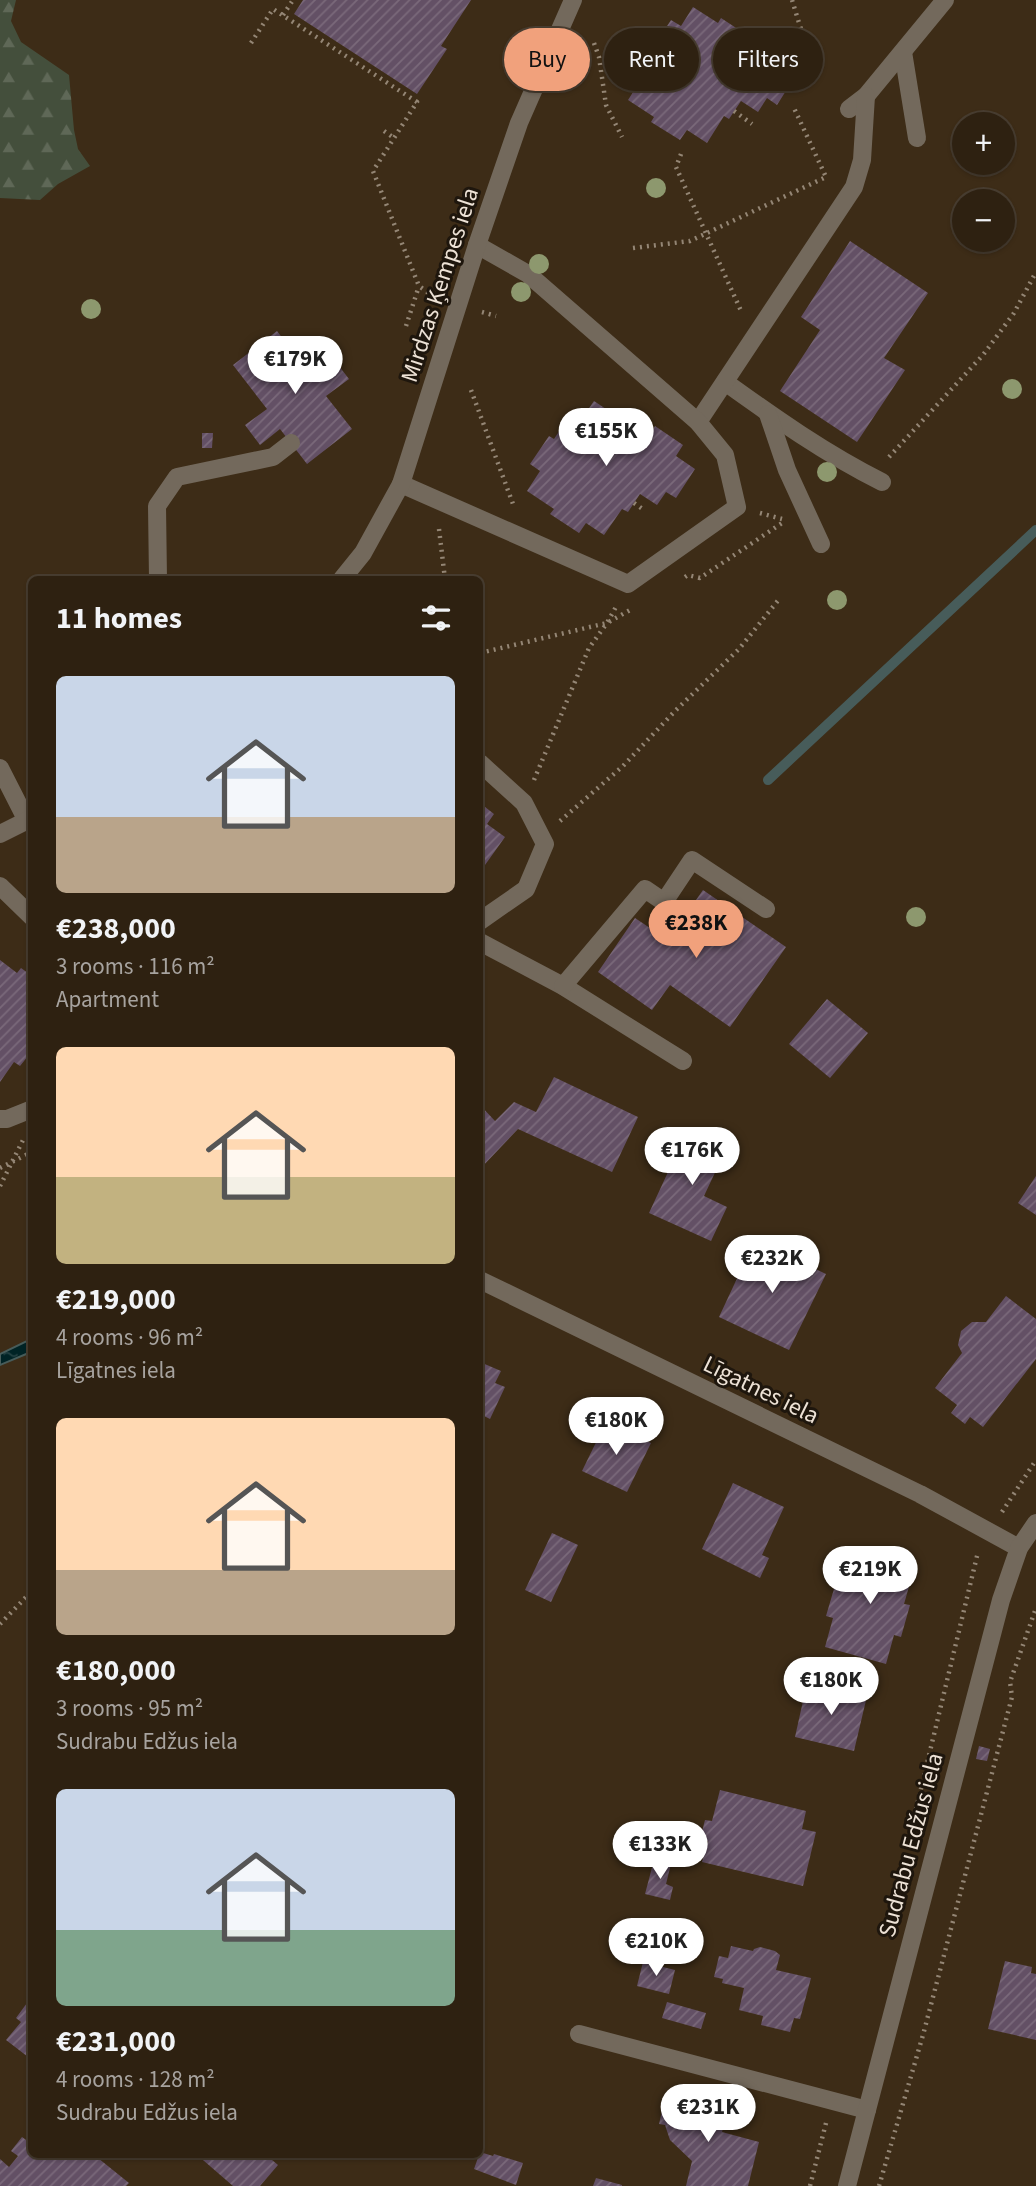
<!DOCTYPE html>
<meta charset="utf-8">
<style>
body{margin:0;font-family:"Source Sans 3",sans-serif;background:#36291a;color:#f1f3f6;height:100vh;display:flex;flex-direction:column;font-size:26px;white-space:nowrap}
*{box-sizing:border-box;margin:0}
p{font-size:23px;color:#a7a39f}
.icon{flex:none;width:38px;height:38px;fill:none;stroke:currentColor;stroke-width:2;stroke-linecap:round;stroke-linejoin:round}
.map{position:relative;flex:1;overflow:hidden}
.sheet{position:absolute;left:28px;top:576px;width:455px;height:1582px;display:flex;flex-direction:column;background:#2e2111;border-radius:10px;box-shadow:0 2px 5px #0004,0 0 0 2px #493e31}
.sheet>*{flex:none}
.top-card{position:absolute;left:504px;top:28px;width:427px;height:63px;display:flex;gap:14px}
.controls{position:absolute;left:952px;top:112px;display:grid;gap:14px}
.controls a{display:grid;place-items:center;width:63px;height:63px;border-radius:50%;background:#2e2111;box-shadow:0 2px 5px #0004,0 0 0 2px #493e31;font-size:35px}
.price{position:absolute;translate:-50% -60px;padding:0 16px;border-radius:24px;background:#fff;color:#222;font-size:23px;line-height:46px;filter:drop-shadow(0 2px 4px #0008)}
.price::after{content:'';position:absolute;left:50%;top:42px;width:21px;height:16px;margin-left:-10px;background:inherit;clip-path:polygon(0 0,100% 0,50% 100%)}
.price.selected{background:#f1a17c;color:#111}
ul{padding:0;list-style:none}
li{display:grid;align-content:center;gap:14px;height:371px;padding:0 28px}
li span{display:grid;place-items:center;height:217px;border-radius:10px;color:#555}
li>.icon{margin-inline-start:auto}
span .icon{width:126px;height:126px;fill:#fffc;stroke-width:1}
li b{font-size:30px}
h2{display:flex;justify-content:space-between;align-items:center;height:84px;padding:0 28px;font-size:30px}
.tag{padding:0 24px;border-radius:32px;background:#2e2111;box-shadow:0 2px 5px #0004,0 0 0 2px #493e31;font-size:24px;line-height:63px}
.tag.selected{background:#f1a17c;color:#111}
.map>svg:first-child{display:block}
</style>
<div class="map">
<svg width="1036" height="2186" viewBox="0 0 1036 2186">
<defs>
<pattern id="forest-firs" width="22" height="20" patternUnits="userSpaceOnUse" patternTransform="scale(1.75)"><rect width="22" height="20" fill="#444f3c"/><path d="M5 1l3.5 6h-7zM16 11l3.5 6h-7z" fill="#5f6857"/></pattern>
<pattern id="water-ripples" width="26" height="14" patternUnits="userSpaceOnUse" patternTransform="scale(1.75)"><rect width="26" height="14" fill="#002325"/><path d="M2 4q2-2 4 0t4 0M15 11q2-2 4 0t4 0" fill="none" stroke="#264344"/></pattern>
<pattern id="building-hatch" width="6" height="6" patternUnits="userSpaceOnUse" patternTransform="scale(1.75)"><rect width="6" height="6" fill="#635065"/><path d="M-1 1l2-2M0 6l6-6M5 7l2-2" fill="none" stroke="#7a697a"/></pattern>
</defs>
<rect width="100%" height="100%" fill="#3d2c17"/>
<polygon fill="url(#forest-firs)" points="0,0 16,0 11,21 21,42 69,75 74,130 78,149 90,166 58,184 40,200 0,198"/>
<polygon fill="url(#water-ripples)" stroke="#475c5a" stroke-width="2" points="31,1339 31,1352 0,1365 0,1354"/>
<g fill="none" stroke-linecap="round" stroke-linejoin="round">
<polyline stroke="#475c5a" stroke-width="10" points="768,780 1036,530"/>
</g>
<g fill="url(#building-hatch)">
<polygon points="303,0 471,0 441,46 447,49 417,94 294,14"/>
<polygon points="693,7 718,23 721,18 750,37 753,33 782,52 776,62 796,75 777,105 767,98 758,112 741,101 729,119 724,116 707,143 687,130 680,140 651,122 654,117 628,100 641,80 630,73 649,43 654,46 671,20 681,26"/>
<polygon points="850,241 928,293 884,358 905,370 857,442 780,391 820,330 801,317"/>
<polygon points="277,331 300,361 322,344 349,379 326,396 352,429 307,464 280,429 260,445 245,425 267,409 233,365"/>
<polygon points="594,401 621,419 625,413 652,431 655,426 683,445 676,456 695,469 676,498 666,492 657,505 640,494 628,512 622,509 604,535 586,523 579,533 550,514 554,509 527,491 540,471 530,464 549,436 554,439 572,412 582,418"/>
<polygon points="202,433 213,433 212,448 202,448"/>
<polygon points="480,803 494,814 487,824 505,837 485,865 480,862"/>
<polygon points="703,890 786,947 730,1027 670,985 652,1010 598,972 635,918 668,940"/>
<polygon points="0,960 17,973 21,968 32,976 32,1051 20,1066 14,1062 0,1082"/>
<polygon points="827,999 868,1033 830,1078 789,1044"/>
<polygon points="554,1077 638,1117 612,1172 518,1129 480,1169 480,1105 495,1121 514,1102 536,1112"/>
<polygon points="688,1129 727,1147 704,1196 727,1207 711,1241 649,1213"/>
<polygon points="1036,1176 1036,1215 1018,1203"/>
<polygon points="755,1240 826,1274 789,1350 719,1317"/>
<polygon points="1006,1296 1036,1319 1036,1359 983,1427 970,1417 965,1424 951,1413 957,1405 935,1388 962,1353 958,1345 961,1331 972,1322 986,1322"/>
<polygon points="480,1362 501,1371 495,1383 505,1387 490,1419 480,1414"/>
<polygon points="606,1422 651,1443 627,1492 582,1471"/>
<polygon points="733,1483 784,1507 762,1555 769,1558 760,1578 702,1549"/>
<polygon points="552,1533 578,1545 551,1602 525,1590"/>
<polygon points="854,1548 915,1566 904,1604 910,1605 901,1637 894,1635 886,1664 825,1647 833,1618 826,1616 836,1582 843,1584"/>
<polygon points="807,1683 867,1696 854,1751 795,1737"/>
<polygon points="979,1746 990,1749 987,1761 976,1759"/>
<polygon points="720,1790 806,1811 802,1829 816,1832 803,1886 702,1862 708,1841 700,1839 705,1820 712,1821"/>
<polygon points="654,1860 671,1864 666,1884 673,1887 670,1900 645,1894"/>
<polygon points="622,1932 642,1937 637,1955 618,1951"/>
<polygon points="731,1946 753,1951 754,1949 760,1947 775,1951 780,1955 776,1970 811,1978 800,2019 794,2018 790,2032 761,2025 763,2016 739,2010 744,1988 722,1983 723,1979 714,1977 719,1956 728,1958"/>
<polygon points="1005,1961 1032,1967 1031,1973 1036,1974 1036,2040 988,2029"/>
<polygon points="643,1962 675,1970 669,1994 637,1986"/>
<polygon points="667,2002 706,2013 701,2029 662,2018"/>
<polygon points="27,2003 32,2006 32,2060 6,2040 21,2022 16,2018"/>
<polygon points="666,2094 728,2110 722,2132 759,2142 748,2186 686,2186 692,2161 670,2140 665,2125 659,2124"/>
<polygon points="22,2137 29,2142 32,2139 32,2154 81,2154 85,2157 87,2154 93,2154 129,2183 126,2186 0,2186 0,2159 9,2167 18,2156 11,2151"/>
<polygon points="480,2152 493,2156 494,2154 523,2163 516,2185 474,2169"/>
<polygon points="196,2154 265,2154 278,2165 260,2186 233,2186"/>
<polygon points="596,2178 622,2185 622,2186 593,2186"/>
</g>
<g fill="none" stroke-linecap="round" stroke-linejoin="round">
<g stroke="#948675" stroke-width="4.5" stroke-dasharray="2 5" stroke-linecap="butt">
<polyline points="792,0 804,39 795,53"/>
<polyline points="283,15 293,0"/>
<polyline points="251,43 273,9 417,102 373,171 419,286 434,297"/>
<polyline points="594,43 599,57 606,105 622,137"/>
<polyline points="734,111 752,124"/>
<polyline points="384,131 394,138"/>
<polyline points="681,154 676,167 742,313"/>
<polyline points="633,248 690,241 826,177 794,108"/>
<polyline points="482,312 496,316"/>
<polyline points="406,326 419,286"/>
<polyline points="471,390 513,504"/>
<polyline points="889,457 983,355 1014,313 1036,272"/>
<polyline points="634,503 644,510"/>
<polyline points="760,513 782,519"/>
<polyline points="439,529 445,579"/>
<polyline points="685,577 688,575 700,578 785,521"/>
<polyline points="480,653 607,623 630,610"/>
<polyline points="534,780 589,648 607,623 617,605"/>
<polyline points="560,821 623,766 675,711 739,649 780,598"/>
<polyline points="0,1168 32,1152"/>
<polyline points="0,1186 23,1140"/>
<polyline points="1002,1512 1036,1460"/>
<polyline points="0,1624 32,1591"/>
<polyline points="911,1830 978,1552"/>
<polyline points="810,2186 826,2123"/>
<polyline points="879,2186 923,2035 1012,1697 1010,1682 1036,1608"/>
</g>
<g stroke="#73695c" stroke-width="18">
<polyline points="903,52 917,138"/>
<polyline points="849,109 866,96 945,0"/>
<path d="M725,382c50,36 101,72 157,100"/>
<polyline points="768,414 787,470 821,544"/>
<polyline points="698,422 854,187 862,160 866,96"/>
<polyline points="401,484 628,584 737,507 725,455 698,422 528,274 477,245"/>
<polyline points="158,579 157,506 177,477 273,457 291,443"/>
<polyline points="342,579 363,553 401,484 477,245 519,123 573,0"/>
<polyline points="480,763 524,803 545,844 526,889 480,921"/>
<polyline points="0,768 27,821"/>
<polyline points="0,834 32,818"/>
<polyline points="0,886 32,917"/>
<polyline points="480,942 563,986 683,1061"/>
<polyline points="563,986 645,889 664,902 692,860 766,909"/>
<polyline points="0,1119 7,1119 32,1109"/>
<polyline points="480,1280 920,1494 1019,1548"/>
<polyline points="579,2034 867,2110"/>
<polyline points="847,2186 1001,1600 1019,1548 1036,1523"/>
</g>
</g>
<g fill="#8d986e">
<circle cx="656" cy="188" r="10"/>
<circle cx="539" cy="264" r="10"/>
<circle cx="521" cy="292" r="10"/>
<circle cx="91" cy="309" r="10"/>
<circle cx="1012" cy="389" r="10"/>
<circle cx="827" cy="472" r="10"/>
<circle cx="837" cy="600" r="10"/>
<circle cx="916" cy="917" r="10"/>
</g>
<g text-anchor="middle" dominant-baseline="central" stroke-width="6" stroke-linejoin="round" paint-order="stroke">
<g font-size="24" fill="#ede2d6" stroke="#1e160d">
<text transform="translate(440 285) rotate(-72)">Mirdzas Ķempes iela</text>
<text transform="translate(761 1390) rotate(26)">Līgatnes iela</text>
<text transform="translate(911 1845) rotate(-75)">Sudrabu Edžus iela</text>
</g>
</g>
</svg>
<div class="controls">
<a>+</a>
<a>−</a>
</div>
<b class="price" style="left:295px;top:396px">€179K</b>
<b class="price" style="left:606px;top:468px">€155K</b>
<b class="price selected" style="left:696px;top:960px">€238K</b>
<b class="price" style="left:692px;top:1187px">€176K</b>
<b class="price" style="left:772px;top:1295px">€232K</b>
<b class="price" style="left:616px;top:1457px">€180K</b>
<b class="price" style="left:870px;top:1606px">€219K</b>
<b class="price" style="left:831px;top:1717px">€180K</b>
<b class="price" style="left:660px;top:1881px">€133K</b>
<b class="price" style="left:656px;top:1978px">€210K</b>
<b class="price" style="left:708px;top:2144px">€231K</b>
<div class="top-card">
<a class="tag selected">Buy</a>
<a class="tag">Rent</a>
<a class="tag">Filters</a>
</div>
<section class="sheet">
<h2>11 homes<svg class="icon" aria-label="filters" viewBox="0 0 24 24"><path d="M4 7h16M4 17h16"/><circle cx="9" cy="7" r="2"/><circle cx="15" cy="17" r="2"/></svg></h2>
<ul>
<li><span style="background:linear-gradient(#c9d6e8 65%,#b9a48a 0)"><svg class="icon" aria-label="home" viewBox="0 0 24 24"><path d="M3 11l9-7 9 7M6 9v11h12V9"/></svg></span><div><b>€238,000</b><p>3 rooms · 116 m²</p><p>Apartment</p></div></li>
<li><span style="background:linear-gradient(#ffd9b3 60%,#c2b280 0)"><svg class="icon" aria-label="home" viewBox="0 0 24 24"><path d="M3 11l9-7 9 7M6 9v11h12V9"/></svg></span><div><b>€219,000</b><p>4 rooms · 96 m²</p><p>Līgatnes iela</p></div></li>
<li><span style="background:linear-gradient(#ffd9b3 70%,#b9a48a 0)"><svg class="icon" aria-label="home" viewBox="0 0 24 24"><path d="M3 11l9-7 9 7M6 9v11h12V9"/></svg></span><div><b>€180,000</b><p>3 rooms · 95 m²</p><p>Sudrabu Edžus iela</p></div></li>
<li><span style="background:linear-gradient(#c9d6e8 65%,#7fa58c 0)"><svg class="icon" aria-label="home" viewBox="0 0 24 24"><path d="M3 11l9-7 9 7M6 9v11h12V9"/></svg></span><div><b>€231,000</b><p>4 rooms · 128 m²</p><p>Sudrabu Edžus iela</p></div></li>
</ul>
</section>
</div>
